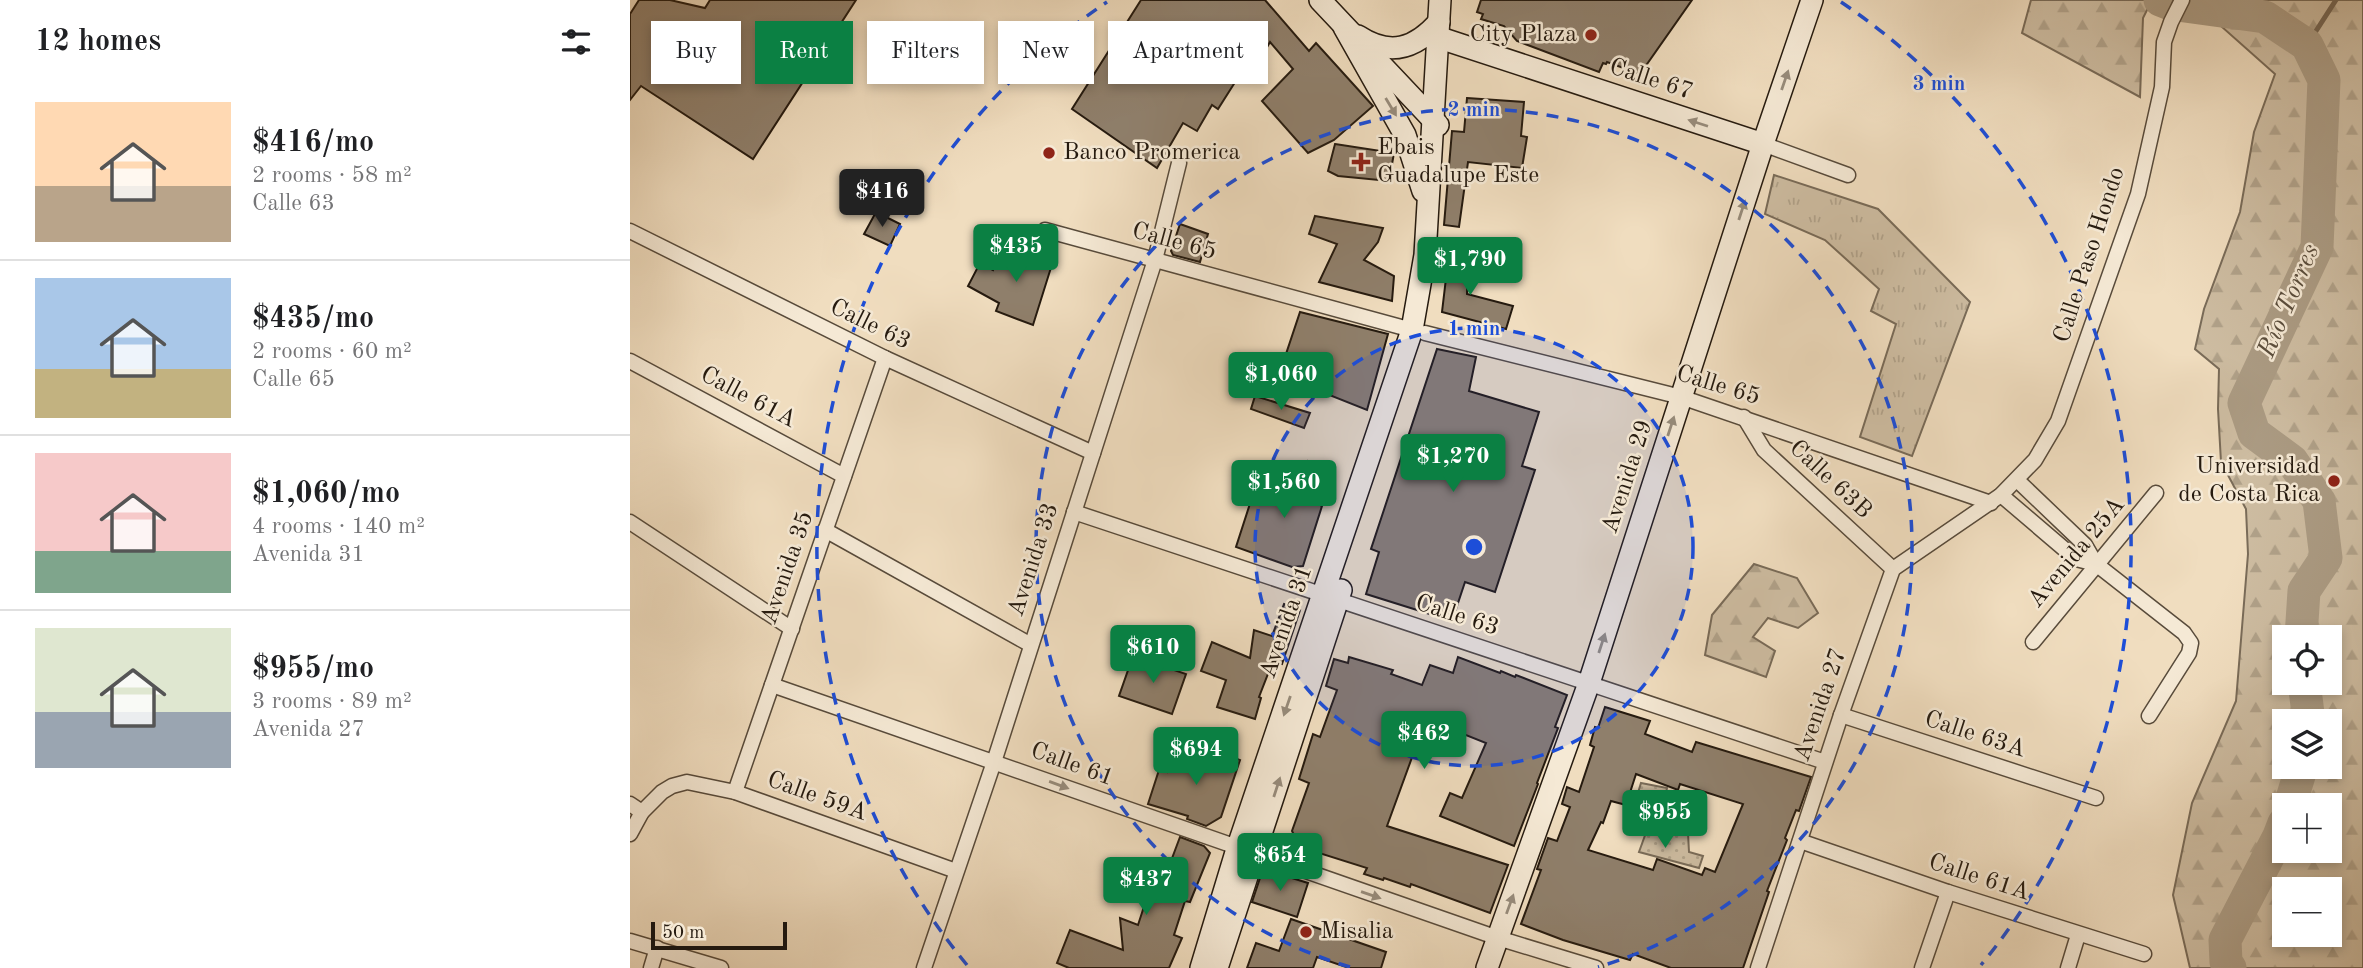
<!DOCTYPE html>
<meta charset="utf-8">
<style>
body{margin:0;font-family:"Old Standard TT",serif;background:#f6f6f6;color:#202124;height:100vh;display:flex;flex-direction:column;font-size:26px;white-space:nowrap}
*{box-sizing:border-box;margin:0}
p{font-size:23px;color:#757577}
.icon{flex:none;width:38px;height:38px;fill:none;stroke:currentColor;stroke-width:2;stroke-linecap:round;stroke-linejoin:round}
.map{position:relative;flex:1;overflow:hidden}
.panel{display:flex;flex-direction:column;background:#fff;width:630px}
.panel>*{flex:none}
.top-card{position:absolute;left:21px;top:21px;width:665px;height:63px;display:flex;gap:14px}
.controls{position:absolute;left:1642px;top:625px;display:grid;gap:14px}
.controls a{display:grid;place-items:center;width:70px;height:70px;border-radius:0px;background:#fff;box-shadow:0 4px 10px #0003;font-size:35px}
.scale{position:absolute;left:21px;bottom:18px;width:136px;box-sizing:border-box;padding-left:7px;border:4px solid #251a0f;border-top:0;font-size:19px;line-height:24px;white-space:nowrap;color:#251a0f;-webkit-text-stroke:5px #f5e9d5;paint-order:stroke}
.price{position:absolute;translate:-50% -60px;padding:0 16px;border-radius:7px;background:#0b8043;color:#fff;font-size:23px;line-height:46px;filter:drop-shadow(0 2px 4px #0008)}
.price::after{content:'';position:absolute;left:50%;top:42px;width:21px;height:16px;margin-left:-10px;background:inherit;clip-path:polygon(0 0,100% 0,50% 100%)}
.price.current{background:#222;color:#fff}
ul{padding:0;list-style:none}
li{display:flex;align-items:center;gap:21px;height:175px;padding:0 35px}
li+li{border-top:2px solid #e0e0e0}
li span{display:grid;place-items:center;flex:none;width:196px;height:140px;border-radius:0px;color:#555}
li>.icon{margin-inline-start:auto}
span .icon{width:84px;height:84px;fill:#fffc;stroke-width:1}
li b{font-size:30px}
h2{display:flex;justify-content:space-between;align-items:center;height:84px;padding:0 35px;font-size:30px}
.pill{padding:0 24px;border-radius:0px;background:#fff;box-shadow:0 4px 10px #0003;font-size:24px;line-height:63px}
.pill.current{background:#0b8043;color:#fff}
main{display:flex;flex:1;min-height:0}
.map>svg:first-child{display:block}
</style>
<main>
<section class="panel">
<h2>12 homes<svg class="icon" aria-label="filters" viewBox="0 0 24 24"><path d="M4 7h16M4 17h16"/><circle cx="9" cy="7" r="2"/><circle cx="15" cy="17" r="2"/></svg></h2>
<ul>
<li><span style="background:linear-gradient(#ffd9b3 60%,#b9a48a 0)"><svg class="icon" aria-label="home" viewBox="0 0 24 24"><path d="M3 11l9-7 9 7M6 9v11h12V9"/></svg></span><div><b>$416/mo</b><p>2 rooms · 58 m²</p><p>Calle 63</p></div></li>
<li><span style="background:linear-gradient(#a9c7e8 65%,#c2b280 0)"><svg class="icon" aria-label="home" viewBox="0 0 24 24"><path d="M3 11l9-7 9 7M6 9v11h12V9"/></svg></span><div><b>$435/mo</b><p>2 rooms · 60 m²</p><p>Calle 65</p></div></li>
<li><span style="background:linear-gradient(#f6c9c9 70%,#7fa58c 0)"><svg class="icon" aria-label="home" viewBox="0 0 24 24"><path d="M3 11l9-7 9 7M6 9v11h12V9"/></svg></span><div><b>$1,060/mo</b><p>4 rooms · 140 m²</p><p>Avenida 31</p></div></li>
<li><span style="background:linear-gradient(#dfe7d0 60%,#9aa5b1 0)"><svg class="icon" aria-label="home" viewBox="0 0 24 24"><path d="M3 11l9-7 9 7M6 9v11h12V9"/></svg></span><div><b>$955/mo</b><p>3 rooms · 89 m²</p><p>Avenida 27</p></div></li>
</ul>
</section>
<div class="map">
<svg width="1733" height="968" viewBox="0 0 1733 968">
<defs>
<pattern id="grass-tufts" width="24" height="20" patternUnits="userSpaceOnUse" patternTransform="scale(1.75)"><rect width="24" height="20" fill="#cdbca1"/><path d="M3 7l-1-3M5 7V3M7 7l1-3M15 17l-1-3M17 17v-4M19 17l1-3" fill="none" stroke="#b0a189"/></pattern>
<pattern id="forest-firs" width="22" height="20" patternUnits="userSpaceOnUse" patternTransform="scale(1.75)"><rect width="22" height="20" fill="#cdbca1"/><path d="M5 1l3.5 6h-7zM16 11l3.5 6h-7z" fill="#b0a189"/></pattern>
<pattern id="park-dots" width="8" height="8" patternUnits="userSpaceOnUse" patternTransform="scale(1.75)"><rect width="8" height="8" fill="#cdbca1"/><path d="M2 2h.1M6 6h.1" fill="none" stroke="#b0a189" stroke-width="1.8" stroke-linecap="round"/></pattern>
</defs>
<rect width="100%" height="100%" fill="#f0ddbf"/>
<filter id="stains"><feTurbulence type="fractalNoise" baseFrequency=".00286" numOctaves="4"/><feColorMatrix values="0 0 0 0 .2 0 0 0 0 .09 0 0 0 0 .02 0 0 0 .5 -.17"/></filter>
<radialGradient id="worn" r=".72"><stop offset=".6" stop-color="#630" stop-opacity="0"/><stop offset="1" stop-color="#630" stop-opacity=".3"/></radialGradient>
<polygon fill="url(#grass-tufts)" stroke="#796b58" stroke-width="2" points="1144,175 1248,209 1340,302 1282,456 1230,437 1266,324 1241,311 1249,289 1195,240 1135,214"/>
<g fill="url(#forest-firs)" stroke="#796b58" stroke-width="2" fill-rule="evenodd">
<polygon points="1401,0 1522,0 1513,18 1510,97 1392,33"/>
<path d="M1583,0h150v968h-173l-17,-73 19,-92 44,-102 12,-147 -2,-45 -25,-47 -3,-53 1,-40 -24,-20 9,-40 36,-97 14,-80 21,-58 -71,-63zM1699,637v45h-45v-45zM1699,721v45h-45v-45zM1654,805h45v45h-45zM1654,889h45v45h-45z"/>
<polygon points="1124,564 1167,578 1188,613 1168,628 1138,618 1123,637 1145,651 1136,677 1075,655 1082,615"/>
</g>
<polygon fill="url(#park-dots)" stroke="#796b58" stroke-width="2" points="1011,783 1037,788 1029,827 1058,833 1059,852 1073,856 1069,868 1009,852 1018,827 998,826"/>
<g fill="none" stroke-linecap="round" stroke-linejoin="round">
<polyline stroke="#756755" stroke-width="5" points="1677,45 1706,0"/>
<g stroke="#ab9b83" stroke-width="33">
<polyline points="1530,0 1540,4 1635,17 1677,45 1694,80 1687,247 1614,403 1624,433 1662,461 1689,501 1696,558 1674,591 1671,637"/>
<polyline points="1674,682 1679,721"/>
<polyline points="1660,805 1672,766"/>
<polyline points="1600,968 1596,962 1595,940 1649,836 1654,823"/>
</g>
</g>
<g fill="#8f7f6b" stroke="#251a0f" stroke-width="2" fill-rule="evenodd">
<polygon points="9,0 40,0 75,8 80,0 226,0 123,159 11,86 0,100 0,14"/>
<polygon points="511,0 635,0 679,51 686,43 743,106 704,140 678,153 632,101 663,69 640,42 622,73 614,68 588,109 582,105 567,131 553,123 527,168 442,109"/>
<polygon points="851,0 1062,0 1010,74 977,62 976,64 973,63 969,72 887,41 874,26 851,19 853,14 847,12"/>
<polygon points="837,98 894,102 891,136 897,137 892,168 838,162 829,227 814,225 822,131 834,132"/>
<polygon points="705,144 764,153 759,181 708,176 698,171"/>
<polygon points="246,212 270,224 260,246 234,234"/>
<polygon points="685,216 753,228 748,242 734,260 764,276 762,301 689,282 707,244 679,234"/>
<polygon points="550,224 578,234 570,262 543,255 541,251"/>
<polygon points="387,246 424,258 403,325 366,311 369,303 338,286 350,263 363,270 366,261 380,268"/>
<polygon points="819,253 838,254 837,294 883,306 876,329 812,312"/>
<polygon points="670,312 758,334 737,410 649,375"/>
<polygon points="807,349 846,357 839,391 909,412 892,466 905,470 865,592 835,582 822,621 736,594 749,552 741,549"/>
<polygon points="625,396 680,413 674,428 621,409"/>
<polygon points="678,461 700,468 688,504 692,506 673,566 662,567 606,547 626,485 667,498"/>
<polygon points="654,604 670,610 652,664 643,661 629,697 631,698 625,719 587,707 596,680 571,671 582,642 620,658 624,630 642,636"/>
<polygon points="503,656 556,674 542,714 489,696"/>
<polygon points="719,657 763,670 761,674 792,685 800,665 823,673 828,657 870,673 871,671 885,677 886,675 937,695 925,727 928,728 907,783 908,784 884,846 810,816 820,793 832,798 856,743 796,719 757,826 878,865 860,913 781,884 780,887 754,878 753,880 734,874 737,868 670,847 662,831 679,783 669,779 683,734 690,737 707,690 696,686 704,659 718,663"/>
<path d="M975,707l45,14 -5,13 47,18 4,-10 115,35 -12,34 -3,-1 -11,28 2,2 -20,51 2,1 -26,76h-72l-38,-14 -3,6 -67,-20 -42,-16 20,-54 -4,-1 11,-31 9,3 13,-34 -8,-3 5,-17 12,5 15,-45 -4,-2 5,-18 3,1zM1006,774l42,16 2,-6 63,20 -28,68 -10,-4 -3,7 -45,-16 -4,11 -65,-20 13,-28 2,1 8,-22 15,4z"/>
<polygon points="576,747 610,760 591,817 576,826 557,819 558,816 518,804 529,770 537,772 543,755 570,764"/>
<polygon points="550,837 574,846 580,853 560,902 555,901 544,935 552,938 539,968 439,968 427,963 440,930 493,950 490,918 508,925 520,888 503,881 511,859 538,869"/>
<polygon points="633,869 678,883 667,917 622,902"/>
<polygon points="661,919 756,952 751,968 719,968 687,957 683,968 617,968 626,943 649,951"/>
</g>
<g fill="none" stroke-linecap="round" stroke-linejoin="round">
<defs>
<g id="street">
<polyline points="1133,144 1218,175"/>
<polyline points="415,230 782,330"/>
<polyline points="0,231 255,358 463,453"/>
<polyline points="795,333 1051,397 1361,503"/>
<polyline points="0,361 214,476"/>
<polyline points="1114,417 1134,450 1263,569"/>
<polyline points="1387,480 1455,545 1466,564"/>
<polyline points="1371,495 1446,559 1466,564 1554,633 1561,643 1559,653 1519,716"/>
<polyline points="444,512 1195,762"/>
<polyline points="0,522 162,629"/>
<polyline points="195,530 401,645"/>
<polyline points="1403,642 1526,493"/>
<polyline points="142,685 868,938 966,968"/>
<polyline points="1211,715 1466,798"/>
<polyline points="105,792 255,358"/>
<polyline points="0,804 12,812"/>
<polyline points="0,834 12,812 32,792 42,786 57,782 105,792 326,871"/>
<polyline points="1170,841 1318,892 1514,954"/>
<polyline points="0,941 91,968"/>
<polyline points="21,968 27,948"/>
<polyline points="294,968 364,762 525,260 549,163"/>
<polyline points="1128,968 1211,715 1263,569 1371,495 1405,460 1428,421 1508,194 1532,87 1534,42 1541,22 1552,0"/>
<polyline points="1292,968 1318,892"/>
<polyline points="1438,968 1448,935"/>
</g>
<g id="secondary">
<polyline points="690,0 808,125"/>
<polyline points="714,27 775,135 793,191"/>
<path d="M728,36c32,21 57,13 81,-14"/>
<polyline points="807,37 1133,144"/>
<polyline points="571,968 607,849 782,330 795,255 810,0"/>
<polyline points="587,968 711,590"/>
<polyline points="857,968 959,683 1133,144 1182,0"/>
</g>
</defs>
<use href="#street" stroke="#584b3b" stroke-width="17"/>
<use href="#secondary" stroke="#251a0f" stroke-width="24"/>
<use href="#street" stroke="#f5e9d5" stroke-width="14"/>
<use href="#secondary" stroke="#f5e9d5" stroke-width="21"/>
</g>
<defs><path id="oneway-solid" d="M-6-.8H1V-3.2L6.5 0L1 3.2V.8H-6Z" transform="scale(1.75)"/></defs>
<g fill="#978c7c">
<use href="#oneway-solid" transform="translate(1155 80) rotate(-71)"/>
<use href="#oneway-solid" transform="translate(761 107) rotate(59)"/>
<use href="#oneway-solid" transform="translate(1068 123) rotate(-162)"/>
<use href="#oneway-solid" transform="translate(1112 210) rotate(-72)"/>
<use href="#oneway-solid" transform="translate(1041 426) rotate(-72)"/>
<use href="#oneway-solid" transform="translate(972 643) rotate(-72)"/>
<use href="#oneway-solid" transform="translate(657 706) rotate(109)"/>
<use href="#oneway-solid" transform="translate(429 785) rotate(20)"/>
<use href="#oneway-solid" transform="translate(647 787) rotate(-72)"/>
<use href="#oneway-solid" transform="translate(741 895) rotate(19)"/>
<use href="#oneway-solid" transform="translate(880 904) rotate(-70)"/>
</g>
<circle cx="844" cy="547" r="219" fill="#1d4ed8" fill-opacity=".12"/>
<g fill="none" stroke="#1d4ed8" stroke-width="3.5" stroke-dasharray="12 9">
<circle cx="844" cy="547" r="219"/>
<path d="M720 967A438 438 0 1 1 968 967"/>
<path d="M337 965A657 657 0 0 1 477 2M1211 2A657 657 0 0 1 1351 965"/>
</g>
<g fill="#8f2418" stroke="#f5e9d5" stroke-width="2.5">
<circle cx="961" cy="35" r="7"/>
<circle cx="419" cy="153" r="7"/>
<path d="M727.5 151.5h7v7h7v7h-7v7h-7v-7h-7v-7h7z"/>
<circle cx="1704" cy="481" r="7"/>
<circle cx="676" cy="932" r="7"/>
</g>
<g text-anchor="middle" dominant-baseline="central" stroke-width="5" stroke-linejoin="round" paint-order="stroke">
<g font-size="24" fill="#251a0f" stroke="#f5e9d5" text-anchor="start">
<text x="947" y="35" text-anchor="end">City Plaza</text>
<text x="747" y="148">Ebais<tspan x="747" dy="28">Guadalupe Este</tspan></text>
<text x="433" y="153">Banco Promerica</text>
<text x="1690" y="467" text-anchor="end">Universidad<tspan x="1690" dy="28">de Costa Rica</tspan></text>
<text x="690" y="932">Misalia</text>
</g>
<g font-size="24" fill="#251a0f" stroke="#f5e9d5">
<text transform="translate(1021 80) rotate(18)">Calle 67</text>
<text transform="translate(544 242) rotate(15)">Calle 65</text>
<text transform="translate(1460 255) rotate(-72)">Calle Paso Hondo</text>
<text transform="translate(240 325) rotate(26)">Calle 63</text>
<text transform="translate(1088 386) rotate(17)">Calle 65</text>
<text transform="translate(118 398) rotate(28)">Calle 61A</text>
<text transform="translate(998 477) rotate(-72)">Avenida 29</text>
<text transform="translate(1200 480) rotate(43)">Calle 63B</text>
<text transform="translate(1447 553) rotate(-50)">Avenida 25A</text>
<text transform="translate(404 560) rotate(-72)">Avenida 33</text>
<text transform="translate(158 568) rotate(-71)">Avenida 35</text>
<text transform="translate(827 616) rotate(18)">Calle 63</text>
<text transform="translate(657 622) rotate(-71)">Avenida 31</text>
<text transform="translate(1191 705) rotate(-71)">Avenida 27</text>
<text transform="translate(1345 735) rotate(18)">Calle 63A</text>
<text transform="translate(442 765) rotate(20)">Calle 61</text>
<text transform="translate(187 797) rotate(20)">Calle 59A</text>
<text transform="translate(1349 878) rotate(18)">Calle 61A</text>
</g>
<g font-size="26" font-style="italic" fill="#5b4e3d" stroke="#f5e9d5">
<text transform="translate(1659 301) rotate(-67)">Río Torres</text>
</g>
</g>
<circle cx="844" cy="547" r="10" fill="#1d4ed8" stroke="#f5e9d5" stroke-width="3.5"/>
<g font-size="21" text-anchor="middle" font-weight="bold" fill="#1d4ed8" stroke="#f5e9d5" stroke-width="5" stroke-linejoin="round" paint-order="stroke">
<text x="1309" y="90">3 min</text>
<text x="844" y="116">2 min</text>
<text x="844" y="335">1 min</text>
</g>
<rect width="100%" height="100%" filter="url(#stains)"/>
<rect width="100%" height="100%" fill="url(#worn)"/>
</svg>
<div class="controls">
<a><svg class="icon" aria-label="locate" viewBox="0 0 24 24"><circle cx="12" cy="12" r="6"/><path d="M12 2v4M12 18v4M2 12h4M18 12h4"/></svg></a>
<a><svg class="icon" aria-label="layers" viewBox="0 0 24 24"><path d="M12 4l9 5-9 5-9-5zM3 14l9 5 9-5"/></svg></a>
<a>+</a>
<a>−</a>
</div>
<div class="scale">50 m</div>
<b class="price current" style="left:252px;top:229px">$416</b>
<b class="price" style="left:386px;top:284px">$435</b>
<b class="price" style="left:840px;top:297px">$1,790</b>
<b class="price" style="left:651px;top:412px">$1,060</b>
<b class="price" style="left:823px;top:494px">$1,270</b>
<b class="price" style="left:654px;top:520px">$1,560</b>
<b class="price" style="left:523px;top:685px">$610</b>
<b class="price" style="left:794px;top:771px">$462</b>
<b class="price" style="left:566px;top:787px">$694</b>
<b class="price" style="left:1035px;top:850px">$955</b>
<b class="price" style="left:650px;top:893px">$654</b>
<b class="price" style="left:516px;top:917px">$437</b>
<div class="top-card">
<a class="pill">Buy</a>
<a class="pill current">Rent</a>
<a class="pill">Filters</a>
<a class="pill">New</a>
<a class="pill">Apartment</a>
</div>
</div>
</main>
